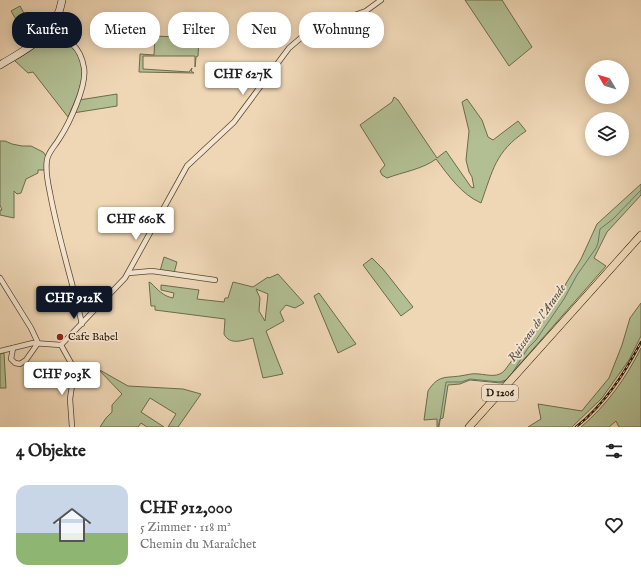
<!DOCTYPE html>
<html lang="de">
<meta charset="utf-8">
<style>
body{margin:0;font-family:"IM FELL English",serif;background:#f2f2f2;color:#222;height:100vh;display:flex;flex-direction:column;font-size:15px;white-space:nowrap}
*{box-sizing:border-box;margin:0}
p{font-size:13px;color:#767676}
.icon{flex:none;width:22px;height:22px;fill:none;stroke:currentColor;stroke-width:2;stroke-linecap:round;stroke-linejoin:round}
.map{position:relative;height:427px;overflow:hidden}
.side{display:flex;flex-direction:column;background:#fff;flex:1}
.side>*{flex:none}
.top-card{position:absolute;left:12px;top:12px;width:400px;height:36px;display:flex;gap:8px}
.needle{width:26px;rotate:308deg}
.buttons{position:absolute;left:585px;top:60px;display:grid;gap:8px}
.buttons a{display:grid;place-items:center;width:44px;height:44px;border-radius:50%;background:#fff;box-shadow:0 2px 10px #0003;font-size:20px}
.price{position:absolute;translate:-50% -34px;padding:0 9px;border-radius:4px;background:#fff;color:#222;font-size:13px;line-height:26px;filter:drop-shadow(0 1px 2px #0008)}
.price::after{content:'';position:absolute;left:50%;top:24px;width:12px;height:9px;margin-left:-6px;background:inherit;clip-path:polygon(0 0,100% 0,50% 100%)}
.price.current{background:#111827;color:#fff}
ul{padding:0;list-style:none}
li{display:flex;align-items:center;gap:12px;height:100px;padding:0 16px}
li span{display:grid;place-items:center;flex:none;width:112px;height:80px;border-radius:12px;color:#555}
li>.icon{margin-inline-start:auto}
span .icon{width:48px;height:48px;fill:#fffc;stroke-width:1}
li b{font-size:17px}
h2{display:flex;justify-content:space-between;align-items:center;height:48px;padding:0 16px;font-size:17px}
.pill{padding:0 14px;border-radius:16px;background:#fff;box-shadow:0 2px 10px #0003;font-size:14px;line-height:36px}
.pill.current{background:#111827;color:#fff}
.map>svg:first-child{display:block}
</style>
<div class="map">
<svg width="641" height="427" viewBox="0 0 641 427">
<rect width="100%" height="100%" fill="#efd7b6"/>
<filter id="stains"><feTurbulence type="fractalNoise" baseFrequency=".005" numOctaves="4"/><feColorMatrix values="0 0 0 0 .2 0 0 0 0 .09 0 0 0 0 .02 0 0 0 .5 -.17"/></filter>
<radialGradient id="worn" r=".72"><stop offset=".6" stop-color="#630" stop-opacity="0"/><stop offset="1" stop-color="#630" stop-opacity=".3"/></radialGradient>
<g fill="#b2bf93" stroke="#6c6b4b" fill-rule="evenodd">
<polygon points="465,0 502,0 532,47 509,66"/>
<polygon points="20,6 26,17 29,16 40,36 30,43 11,11"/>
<path d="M52,35l16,6 9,11 7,19 -6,23 -10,23 -35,-45 -5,1 -14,-13c10,-5 30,-23 38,-25z"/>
<polygon points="155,36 199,38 198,56 196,57 195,67 195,56 143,56 143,69 189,72 192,68 191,71 194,73 139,72 140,54 154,55"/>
<polygon points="117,94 117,106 73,113 79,100"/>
<path d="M394,97l4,3 39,58 9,-7 25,36 3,1 -2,-11 -3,-5 -3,-12 3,-29 -7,-29 5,-3 15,21 6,17 5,3 25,-19 8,10c-31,21 -33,39 -45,72 -20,-9 -32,-27 -45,-44 -13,10 -33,13 -49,19l-5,-3 -2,-4 5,-6 -25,-40 32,-23z"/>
<polygon points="0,141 5,141 12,144 22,146 31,146 43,152 46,156 45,170 38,170 38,173 26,179 21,193 17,194 14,191 14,218 0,215 0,210 2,210 0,205"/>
<path d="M641,184v11l-34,37 -13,26 12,8 -101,115 -4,2 -31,-3 -10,4 -12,1 -5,33 -3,1 -2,8h-1v-8l-13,1 4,-29c10,-16 17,-13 32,-15 7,-1 12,-3 19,-2 10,1 19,4 26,-4l49,-67 27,-44 16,-35z"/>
<polygon points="164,257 177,262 174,273 160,271"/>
<polygon points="372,258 383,269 413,307 401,316 363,265"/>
<path d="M278,274l26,29 -9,5 -9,-3 -6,7 4,9 -18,10 17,43 -20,4 -10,-40c-10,2 -23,8 -29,-4l1,-15 -70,-9v-4h-4l-2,-24 2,1c7,7 12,13 22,15l1,-5 -13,-3v-5l38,5 -2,9 27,3 1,-4h3l5,-16 20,5 15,-10 1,1zM256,289l12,5 -3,27 -6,-10 1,-13z"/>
<polygon points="319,293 356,344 338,353 314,296"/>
<polygon points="641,303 641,336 629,360 602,398 572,427 528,427 541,419 538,404 582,411 585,407 609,378 622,345 630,318"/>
<path d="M641,348v79h-22l-3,-6 -7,6h-28c26,-22 45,-49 60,-79z"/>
<polygon points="4,353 6,388 0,388 0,354"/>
<polygon points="98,369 128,386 183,389 201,394 178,427 168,427 176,414 150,398 141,412 164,427 147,427 141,423 138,427 100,427 106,418 112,412 112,405 122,394"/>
</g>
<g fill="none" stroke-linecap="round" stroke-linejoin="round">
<g stroke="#6c786d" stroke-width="1">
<polyline points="511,375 528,348 536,340 564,299 577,275 596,248 598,243 600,229 613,219 641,190"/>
<polyline points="439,427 446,382 461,382 470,379 499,382 506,380"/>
</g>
<defs>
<g id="street">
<path d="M48,32c20,8 32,12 36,36 3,18 -15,56 -25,71 -4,7 -11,13 -12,21 -2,11 1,23 3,33 8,44 22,87 32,131"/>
<polyline points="129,273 152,271 215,280"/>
<polyline points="0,278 31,328 38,343"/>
<polyline points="61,345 125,278 187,166 234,122 289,48 309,31 366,11 381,0"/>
<polyline points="61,345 71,363 74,372 70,399 72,427"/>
<polyline points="13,348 11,359 15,363 20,364 26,360 38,343"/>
<polyline points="0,351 33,343 61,345"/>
</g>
<path id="secondary" d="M0,65c28,-17 56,-29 62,-65"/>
<polyline id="primary" points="469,427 641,235"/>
</defs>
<use href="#street" stroke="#584730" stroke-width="6"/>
<use href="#secondary" stroke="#261703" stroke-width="8"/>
<use href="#primary" stroke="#261703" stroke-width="8"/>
<use href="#street" stroke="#f5e5d0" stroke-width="4.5"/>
<use href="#secondary" stroke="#f5e5d0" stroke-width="7"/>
<use href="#primary" stroke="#efd7b6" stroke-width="7"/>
<defs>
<path id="rail" d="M576,427c29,-23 48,-53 65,-85"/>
</defs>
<use href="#rail" stroke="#261703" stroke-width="2.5"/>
<use href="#rail" stroke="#f5e5d0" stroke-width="1" stroke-dasharray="3" stroke-linecap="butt"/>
</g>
<circle fill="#8f2418" stroke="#f5e5d0" stroke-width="1.5" cx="60" cy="337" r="4"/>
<g text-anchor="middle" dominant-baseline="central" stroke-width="3.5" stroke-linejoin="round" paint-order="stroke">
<rect fill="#f5e5d0" stroke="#645540" stroke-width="1" x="482" y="385" width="36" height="16" rx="3"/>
<g font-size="10" font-weight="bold" fill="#261703">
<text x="500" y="393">D 1206</text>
</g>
<g font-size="11" fill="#261703" stroke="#f5e5d0" text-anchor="start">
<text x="68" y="337">Cafe Babel</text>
</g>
<g font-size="12" font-style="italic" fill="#4f4f41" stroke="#f5e5d0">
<text transform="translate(537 323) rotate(-55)">Ruisseau de l'Arande</text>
</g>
</g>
<rect width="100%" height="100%" filter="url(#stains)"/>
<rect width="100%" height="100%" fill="url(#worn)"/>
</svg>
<div class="buttons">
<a><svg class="needle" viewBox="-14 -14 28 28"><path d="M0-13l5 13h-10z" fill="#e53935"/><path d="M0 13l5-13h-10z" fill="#767676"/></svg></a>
<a><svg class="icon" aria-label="layers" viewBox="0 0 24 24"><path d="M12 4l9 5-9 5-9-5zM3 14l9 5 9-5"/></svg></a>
</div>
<b class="price" style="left:243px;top:96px">CHF 627K</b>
<b class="price" style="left:136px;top:241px">CHF 660K</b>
<b class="price current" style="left:74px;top:320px">CHF 912K</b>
<b class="price" style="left:62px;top:396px">CHF 903K</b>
<div class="top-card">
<a class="pill current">Kaufen</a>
<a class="pill">Mieten</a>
<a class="pill">Filter</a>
<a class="pill">Neu</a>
<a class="pill">Wohnung</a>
</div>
</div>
<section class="side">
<h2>4 Objekte<svg class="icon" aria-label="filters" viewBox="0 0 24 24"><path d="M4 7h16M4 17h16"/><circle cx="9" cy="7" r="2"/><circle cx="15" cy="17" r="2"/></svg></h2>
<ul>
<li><span style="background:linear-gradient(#c9d6e8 60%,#8fb573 0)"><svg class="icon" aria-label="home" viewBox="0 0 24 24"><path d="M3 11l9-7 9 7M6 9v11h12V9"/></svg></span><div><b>CHF 912,000</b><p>5 Zimmer · 118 m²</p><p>Chemin du Maraîchet</p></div><svg class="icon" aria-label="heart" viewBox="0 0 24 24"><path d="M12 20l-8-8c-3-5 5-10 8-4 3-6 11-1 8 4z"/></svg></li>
</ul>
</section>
